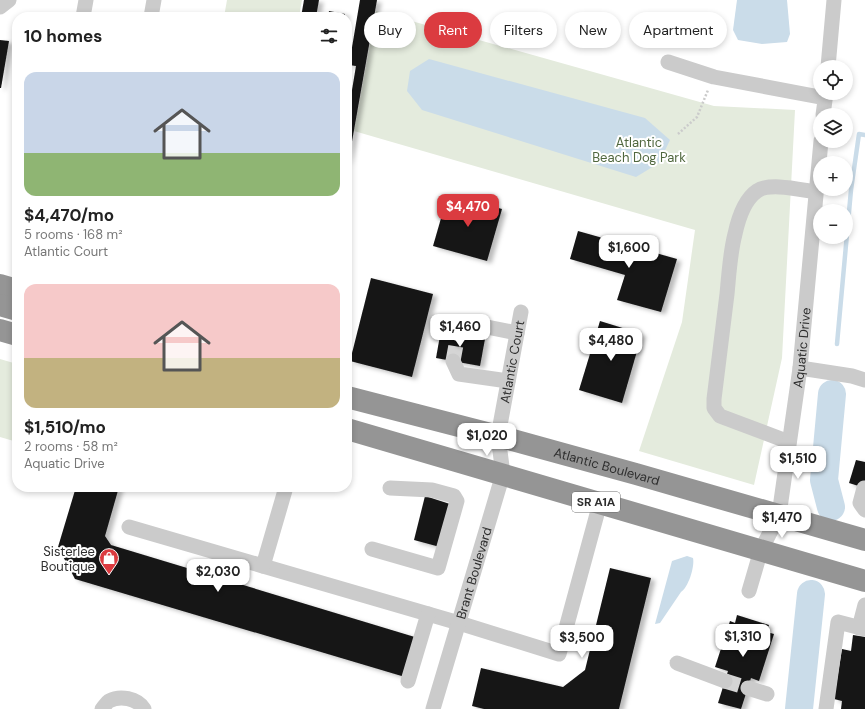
<!DOCTYPE html>
<meta charset="utf-8">
<style>
body{margin:0;font-family:"DM Sans",sans-serif;background:#f6f6f6;color:#222;height:100vh;display:flex;flex-direction:column;font-size:15px;white-space:nowrap}
*{box-sizing:border-box;margin:0}
p{font-size:13px;color:#767676}
.icon{flex:none;width:22px;height:22px;fill:none;stroke:currentColor;stroke-width:2;stroke-linecap:round;stroke-linejoin:round}
.map{position:relative;flex:1;overflow:hidden}
.drawer{position:absolute;left:12px;top:12px;width:340px;height:480px;display:flex;flex-direction:column;background:#fff;border-radius:16px;box-shadow:0 2px 6px #0003}
.drawer>*{flex:none}
.top-card{position:absolute;left:364px;top:12px;width:380px;height:36px;display:flex;gap:8px}
.fabs{position:absolute;left:813px;top:60px;display:grid;gap:8px}
.fabs a{display:grid;place-items:center;width:40px;height:40px;border-radius:50%;background:#fff;box-shadow:0 2px 6px #0003;font-size:20px}
.price{position:absolute;translate:-50% -34px;padding:0 9px;border-radius:8px;background:#fff;color:#222;font-size:13px;line-height:26px;filter:drop-shadow(0 1px 2px #0008)}
.price::after{content:'';position:absolute;left:50%;top:24px;width:12px;height:9px;margin-left:-6px;background:inherit;clip-path:polygon(0 0,100% 0,50% 100%)}
.price.on{background:#db3b40;color:#fff}
ul{padding:0;list-style:none}
li{display:grid;align-content:center;gap:8px;height:212px;padding:0 12px}
li span{display:grid;place-items:center;height:124px;border-radius:12px;color:#555}
li>.icon{margin-inline-start:auto}
span .icon{width:72px;height:72px;fill:#fffc;stroke-width:1}
li b{font-size:17px}
h2{display:flex;justify-content:space-between;align-items:center;height:48px;padding:0 12px;font-size:17px}
.pill{padding:0 14px;border-radius:18px;background:#fff;box-shadow:0 2px 6px #0003;font-size:14px;line-height:36px}
.pill.on{background:#db3b40;color:#fff}
.map>svg:first-child{display:block}
</style>
<div class="map">
<svg width="865" height="709" viewBox="0 0 865 709">
<defs>
<filter id="shadow"><feDropShadow dx="4.5" dy="2.5" stdDeviation="2" flood-color="#0004"/></filter>
</defs>
<rect width="100%" height="100%" fill="#fff"/>
<g fill="#e4ebdd">
<polygon points="227,0 302,0 299,17 224,17"/>
<polygon points="376,11 714,106 795,110 782,358 754,485 639,451 682,322 695,230 354,131"/>
<polygon points="0,359 17,364 17,442 0,437"/>
</g>
<g fill="#cadce9">
<polygon points="737,0 787,0 790,34 787,42 762,44 738,40 733,30"/>
<polygon points="429,59 645,118 670,140 659,163 636,177 422,110 407,91 410,71"/>
<path d="M687,556l6,2c2,9 -5,30 -12,34l-21,31 -5,1 17,-63z"/>
</g>
<g fill="none" stroke-linecap="round" stroke-linejoin="round">
<polyline stroke="#cadce9" stroke-width="4.5" points="837,344 851,190 859,134 865,135"/>
<g stroke="#cadce9" stroke-width="28">
<polyline points="831,507 824,480 832,394"/>
<polyline points="799,709 811,594"/>
</g>
</g>
<g fill="#151515" filter="url(#shadow)">
<polygon points="304,0 319,0 316,17 301,17"/>
<polygon points="360,0 377,0 348,164 347,108 349,108 356,66 349,65"/>
<polygon points="329,11 345,14 345,17 328,17"/>
<polygon points="0,40 9,41 1,88 0,88"/>
<polygon points="448,194 502,209 487,261 433,246"/>
<polygon points="578,231 677,259 661,312 617,300 625,275 570,259"/>
<polygon points="371,278 433,294 412,377 350,361"/>
<polygon points="600,321 642,334 622,403 579,390"/>
<polygon points="441,330 485,339 480,366 436,358"/>
<polygon points="856,460 865,462 865,488 849,483"/>
<polygon points="76,487 119,487 105,536 111,545 418,638 405,677 75,579 58,547"/>
<polygon points="425,496 453,505 440,547 414,540"/>
<polygon points="610,568 651,578 619,709 484,709 472,706 481,668 563,687 585,670"/>
<polygon points="737,615 769,625 767,632 774,634 759,681 751,678 741,709 718,703 728,671 715,667 730,621 735,623"/>
<polygon points="853,635 865,637 865,709 841,709 842,701 834,699 842,649 851,651"/>
</g>
<g fill="none" stroke-linecap="round" stroke-linejoin="round">
<g stroke="#d5d5d5" stroke-width="15" stroke-dasharray="15 8" stroke-linecap="butt">
<polyline points="453,361 458,334"/>
<polyline points="725,681 748,688"/>
</g>
<polyline stroke="#cbcbcb" stroke-width="2.5" stroke-dasharray="2 2" stroke-linecap="butt" points="678,134 697,117 708,90"/>
<g stroke="#cbcbcb" stroke-width="15">
<polyline points="0,7 9,0"/>
<polyline points="83,17 86,0"/>
<polyline points="151,17 154,0"/>
<polyline points="668,62 714,77 825,98"/>
<polyline points="828,67 834,0"/>
<polyline points="823,115 826,93"/>
<polyline points="458,334 467,323 517,333"/>
<polyline points="453,361 459,374 508,381"/>
<polyline points="800,368 852,376 865,380"/>
<path d="M789,442l-69,-26 -6,-8v-9c4,-35 9,-70 13,-105 2,-20 3,-41 8,-60 3,-14 9,-34 22,-43 13,-9 44,-1 59,1"/>
<polyline points="864,488 860,503 865,510"/>
<polyline points="129,527 459,623 559,654 600,503"/>
<polyline points="372,549 438,568 457,501 454,496 432,490 390,488"/>
<polyline points="263,566 286,487"/>
<path id="s1" d="M749,591l12,-41 18,-35 21,-147 21,-227"/>
<polyline points="859,628 865,605"/>
<polyline points="677,663 725,681"/>
<polyline points="408,681 428,614"/>
<polyline points="748,688 767,694"/>
<path d="M102,709c2,-2 4,-6 7,-8 11,-6 28,-3 35,8"/>
<path id="s2" d="M433,709l70,-235 -5,-38 23,-124"/>
<polyline points="826,709 838,622 865,629"/>
</g>
<g stroke="#959595" stroke-width="22">
<polyline points="0,285 17,290"/>
<polyline points="0,305 17,310"/>
<polyline points="0,330 17,335"/>
<path id="s3" d="M347,397l151,39 138,38 229,66"/>
<polyline points="347,429 865,581"/>
</g>
</g>
<defs>
<symbol id="shop-pin" viewBox="-11 -11 22 30"><path d="M0 17L-7.5 6A9.5 9.5 0 1 1 7.5 6Z" fill="#db3b40" stroke="#fff"/><path d="M-5-2.5h2.3a2.7 3.5 0 0 1 5.4 0H5L5.5 6h-11ZM-1.5-2.5h3a1.5 2.3 0 0 0-3 0Z" fill="#fff"/></symbol>
</defs>
<g fill-rule="evenodd">
<use href="#shop-pin" x="98" y="547" width="22" height="30"/>
</g>
<g text-anchor="middle" dominant-baseline="central" stroke-width="4" stroke-linejoin="round" paint-order="stroke">
<rect fill="#fff" stroke="#6d6d6d" stroke-width="1" x="572" y="492" width="48" height="20" rx="3"/>
<g font-size="12" font-weight="bold" fill="#2e2e2e">
<text x="596" y="502">SR A1A</text>
</g>
<g font-size="13" fill="#50673e" stroke="#fff">
<text x="639" y="142">Atlantic<tspan x="639" dy="15">Beach Dog Park</tspan></text>
</g>
<g font-size="13" fill="#2e2e2e" stroke="#fff">
<text stroke="none"><textPath href="#s1" startOffset="251">Aquatic Drive</textPath></text>
<text stroke="none"><textPath href="#s2" startOffset="359">Atlantic Court</textPath></text>
<text stroke="none"><textPath href="#s3" startOffset="269">Atlantic Boulevard</textPath></text>
<text stroke="none"><textPath href="#s2" startOffset="142">Brant Boulevard</textPath></text>
</g>
<g font-size="13" fill="#2e2e2e" stroke="#fff" text-anchor="end">
<text x="95" y="551">Sisterlee<tspan x="95" dy="15">Boutique</tspan></text>
</g>
</g>
</svg>
<div class="fabs">
<a><svg class="icon" aria-label="locate" viewBox="0 0 24 24"><circle cx="12" cy="12" r="6"/><path d="M12 2v4M12 18v4M2 12h4M18 12h4"/></svg></a>
<a><svg class="icon" aria-label="layers" viewBox="0 0 24 24"><path d="M12 4l9 5-9 5-9-5zM3 14l9 5 9-5"/></svg></a>
<a>+</a>
<a>−</a>
</div>
<b class="price on" style="left:468px;top:228px">$4,470</b>
<b class="price" style="left:629px;top:269px">$1,600</b>
<b class="price" style="left:460px;top:348px">$1,460</b>
<b class="price" style="left:611px;top:362px">$4,480</b>
<b class="price" style="left:487px;top:457px">$1,020</b>
<b class="price" style="left:798px;top:480px">$1,510</b>
<b class="price" style="left:782px;top:539px">$1,470</b>
<b class="price" style="left:218px;top:593px">$2,030</b>
<b class="price" style="left:743px;top:658px">$1,310</b>
<b class="price" style="left:582px;top:659px">$3,500</b>
<div class="top-card">
<a class="pill">Buy</a>
<a class="pill on">Rent</a>
<a class="pill">Filters</a>
<a class="pill">New</a>
<a class="pill">Apartment</a>
</div>
<section class="drawer">
<h2>10 homes<svg class="icon" aria-label="filters" viewBox="0 0 24 24"><path d="M4 7h16M4 17h16"/><circle cx="9" cy="7" r="2"/><circle cx="15" cy="17" r="2"/></svg></h2>
<ul>
<li><span style="background:linear-gradient(#c9d6e8 65%,#8fb573 0)"><svg class="icon" aria-label="home" viewBox="0 0 24 24"><path d="M3 11l9-7 9 7M6 9v11h12V9"/></svg></span><div><b>$4,470/mo</b><p>5 rooms · 168 m²</p><p>Atlantic Court</p></div></li>
<li><span style="background:linear-gradient(#f6c9c9 60%,#c2b280 0)"><svg class="icon" aria-label="home" viewBox="0 0 24 24"><path d="M3 11l9-7 9 7M6 9v11h12V9"/></svg></span><div><b>$1,510/mo</b><p>2 rooms · 58 m²</p><p>Aquatic Drive</p></div></li>
</ul>
</section>
</div>
